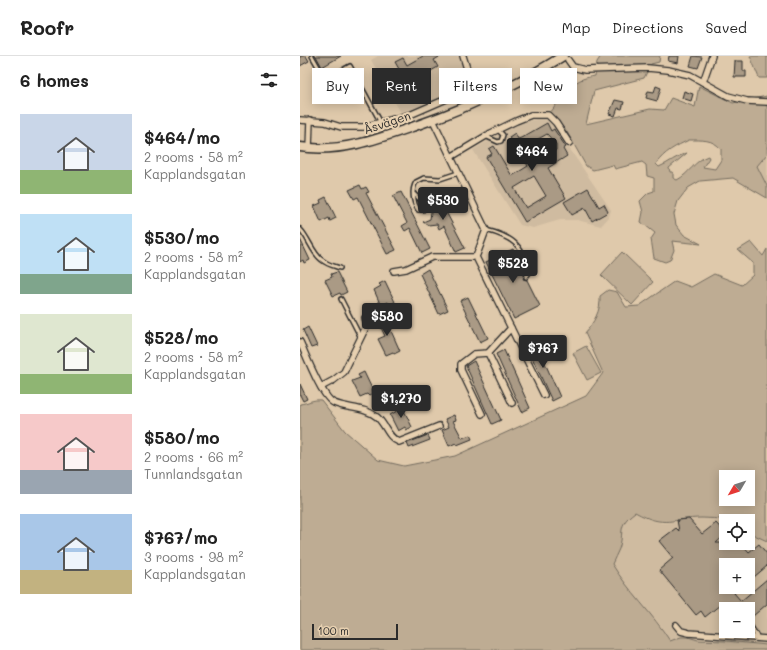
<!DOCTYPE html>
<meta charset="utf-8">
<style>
body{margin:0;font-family:Mali,sans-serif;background:#f6f6f6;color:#222;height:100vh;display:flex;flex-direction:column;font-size:15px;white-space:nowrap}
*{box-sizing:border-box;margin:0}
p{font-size:13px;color:#767676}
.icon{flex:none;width:22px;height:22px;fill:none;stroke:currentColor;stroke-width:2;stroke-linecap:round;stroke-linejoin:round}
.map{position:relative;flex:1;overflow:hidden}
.details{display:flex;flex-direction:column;background:#fff;width:300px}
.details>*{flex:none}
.hud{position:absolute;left:12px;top:12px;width:380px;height:36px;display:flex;gap:8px}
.needle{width:26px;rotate:231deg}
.controls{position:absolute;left:419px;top:414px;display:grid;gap:8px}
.controls a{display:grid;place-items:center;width:36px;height:36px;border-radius:0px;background:#fff;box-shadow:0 2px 10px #0003;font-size:20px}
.scale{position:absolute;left:12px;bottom:10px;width:86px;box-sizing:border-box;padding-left:4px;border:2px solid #2b2b2b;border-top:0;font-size:11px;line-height:14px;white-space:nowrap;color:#2b2b2b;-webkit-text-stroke:3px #e7d0b0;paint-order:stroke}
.price{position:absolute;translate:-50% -34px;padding:0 9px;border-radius:4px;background:#2b2b2b;color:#fff;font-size:13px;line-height:26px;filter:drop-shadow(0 1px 2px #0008)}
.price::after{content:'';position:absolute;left:50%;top:24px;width:12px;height:9px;margin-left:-6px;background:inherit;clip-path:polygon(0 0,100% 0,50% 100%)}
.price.current{background:#222;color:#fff}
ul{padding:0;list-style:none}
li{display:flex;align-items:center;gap:12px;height:100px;padding:0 20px}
li span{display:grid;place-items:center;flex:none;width:112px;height:80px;border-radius:0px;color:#555}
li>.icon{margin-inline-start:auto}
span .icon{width:48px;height:48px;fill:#fffc;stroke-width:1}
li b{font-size:17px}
h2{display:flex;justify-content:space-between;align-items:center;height:48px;padding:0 20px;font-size:17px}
.tag{padding:0 14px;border-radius:0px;background:#fff;box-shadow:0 2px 10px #0003;font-size:14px;line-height:36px}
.tag.current{background:#2b2b2b;color:#fff}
header{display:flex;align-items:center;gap:24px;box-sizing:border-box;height:56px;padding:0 20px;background:#fff;border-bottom:1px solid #e0e0e0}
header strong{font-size:19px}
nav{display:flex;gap:22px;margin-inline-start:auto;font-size:14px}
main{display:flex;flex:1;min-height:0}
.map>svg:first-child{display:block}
</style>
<header>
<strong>Roofr</strong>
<nav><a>Map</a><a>Directions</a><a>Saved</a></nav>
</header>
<main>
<section class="details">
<h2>6 homes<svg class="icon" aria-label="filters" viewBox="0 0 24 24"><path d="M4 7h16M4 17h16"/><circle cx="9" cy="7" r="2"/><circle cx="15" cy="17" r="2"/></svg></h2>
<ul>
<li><span style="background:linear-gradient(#c9d6e8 70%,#8fb573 0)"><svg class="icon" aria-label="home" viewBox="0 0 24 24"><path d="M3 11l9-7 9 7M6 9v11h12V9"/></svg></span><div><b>$464/mo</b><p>2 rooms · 58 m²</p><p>Kapplandsgatan</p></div></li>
<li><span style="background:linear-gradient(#bfe0f5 75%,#7fa58c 0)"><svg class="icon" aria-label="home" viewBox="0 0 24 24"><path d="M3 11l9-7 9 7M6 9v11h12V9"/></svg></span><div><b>$530/mo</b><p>2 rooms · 58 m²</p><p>Kapplandsgatan</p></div></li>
<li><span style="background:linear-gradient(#dfe7d0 75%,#8fb573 0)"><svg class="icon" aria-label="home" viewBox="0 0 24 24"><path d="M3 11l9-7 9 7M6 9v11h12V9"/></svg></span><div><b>$528/mo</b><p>2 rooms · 58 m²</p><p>Kapplandsgatan</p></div></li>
<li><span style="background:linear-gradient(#f6c9c9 70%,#9aa5b1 0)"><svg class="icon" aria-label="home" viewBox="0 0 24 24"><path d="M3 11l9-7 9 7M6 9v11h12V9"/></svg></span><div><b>$580/mo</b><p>2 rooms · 66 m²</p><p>Tunnlandsgatan</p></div></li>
<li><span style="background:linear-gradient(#a9c7e8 70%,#c2b280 0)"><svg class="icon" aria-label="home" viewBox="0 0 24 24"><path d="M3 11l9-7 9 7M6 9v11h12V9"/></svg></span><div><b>$767/mo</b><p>3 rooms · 98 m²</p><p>Kapplandsgatan</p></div></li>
</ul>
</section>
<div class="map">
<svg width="467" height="594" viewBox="0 0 467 594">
<rect width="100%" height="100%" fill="#dfc9ab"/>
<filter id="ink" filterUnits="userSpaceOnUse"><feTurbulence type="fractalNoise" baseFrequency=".025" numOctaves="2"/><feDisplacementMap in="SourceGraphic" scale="8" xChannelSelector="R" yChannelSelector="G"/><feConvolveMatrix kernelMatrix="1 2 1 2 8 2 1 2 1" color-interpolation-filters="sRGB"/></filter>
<g filter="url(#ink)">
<g fill="#cfbba0" fill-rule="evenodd">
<polygon points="78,0 161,0 163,6 161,24 148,40 101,57 71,4"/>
<polygon points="241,62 250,64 311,154 309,161 301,170 277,164 260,164 233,172 220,169 173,94 209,72 223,66"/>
<polygon points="467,98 467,130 456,110"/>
<path d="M335,456l13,7 14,4 39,-5 21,1 4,2v22h22v-11l19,9v104l-41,-4 -28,-1 -10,-3h-7l-11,4 -10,-16 -38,-44 -10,-17 7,-16 1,-15 5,-14zM426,509h22v22h-22zM426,553h22v22h-22z"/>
</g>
<g fill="#beac93" stroke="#746c5f" fill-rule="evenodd">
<path d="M301,0h59l-1,6 -8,2 -7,14 -50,13 -8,33 64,-15 14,1 7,-12 24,9 4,-21 34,17 34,-7v58l-10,12 10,20v12l-34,-20 -33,3 -12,7 -10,13 -4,13 2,11 8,10 17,9 -29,-3 2,9 -4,10 -5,2 -11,-4 -3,-19 4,-6 -14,-11 2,-10 -3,-11 8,-8 6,-2v-13l-7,-2 -1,-11 -4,-3 -27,7 -2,-4 -20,5 -7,-4 -19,-34 -17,-19c15,-19 20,-34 45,-37l2,-14zM389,84c13,0 24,-1 32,9v11l-6,9 -12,-2 6,-9 -1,-2c-13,4 -19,18 -31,24l-4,-2v-6h-3l-1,-4 18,-15c-11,3 -18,10 -28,14l-3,-3c8,-12 20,-18 33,-24z"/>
<polygon points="450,0 467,0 467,22 459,22"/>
<path d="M451,186l12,14 4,-7v292l-19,-9v-11c-16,0 -30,-3 -46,-3 -31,0 -36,11 -67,-6 -19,14 -10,19 -16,37 -2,5 -5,10 -7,15 17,28 41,50 58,77l11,-4h7l10,3 28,1 41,4v5h-467v-246c8,-1 13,-5 21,-4l24,31 33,29 26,6 51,-10 131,-60 17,-23 -18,-40c9,-11 16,-22 15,-37l8,-6 9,2 9,15 13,-1 36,-25 16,6 23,-13 28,11 11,-10v-12l-15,-13zM426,421h22v22h-22z"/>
<polygon points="322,196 353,226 332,249 301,219"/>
<polygon points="286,290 301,317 287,324 273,297"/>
</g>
<g fill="#aa9a85" stroke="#2b2b2b" fill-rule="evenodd">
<polygon points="0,0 6,0 9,5 0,10"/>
<polygon points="16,0 41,0 22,11"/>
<polygon points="123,0 141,0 134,4 138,11 107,28 103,21 92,27 87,20 99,13 95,6 103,2 107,9"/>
<polygon points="369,0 379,0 378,7 368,5"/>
<polygon points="393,0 402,1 398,12 390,10"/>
<polygon points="435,5 443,5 443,15 446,15 446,21 434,21"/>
<polygon points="356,30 361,32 357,45 346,42 348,35 354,36"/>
<polygon points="384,35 393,38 391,45 382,42"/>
<polygon points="315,44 324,46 322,53 318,52 315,60 309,58"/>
<path d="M247,67l4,8 3,-2 1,2 11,16 -3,2 4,7 -19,12 18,30 -41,24 -39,-65 6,-3 -3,-5 5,-3 18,30 16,-10 -5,-9 -2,1 -6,-6 -6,-15 6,-4 3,6 3,-1zM247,78l9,10v6l-14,8 -9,-16zM234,120l12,20 -20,12 -12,-20z"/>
<polygon points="60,129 62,133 66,131 69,136 66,137 96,194 87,198 58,141 54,143 49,134"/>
<polygon points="288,132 299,151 304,148 308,156 292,165 285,152 272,159 264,146"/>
<polygon points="135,135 165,192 156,196 144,170 139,173 137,168 128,169 123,166 130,163 132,149 127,139"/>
<polygon points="101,136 130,193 122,197 110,172 105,175 102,170 107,167 93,140"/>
<polygon points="26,141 36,162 30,165 29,162 21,166 14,150 21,147 20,144"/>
<polygon points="0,183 10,204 4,207 3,204 0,206"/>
<polygon points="213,193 225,218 223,223 227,224 240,250 214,263 186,206"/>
<polygon points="128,213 148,254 139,258 120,218"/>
<polygon points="37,216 47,236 41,239 40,237 33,240 25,224 32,221 31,218"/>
<polygon points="85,225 95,246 89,249 88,246 81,250 74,234 81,230 79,228"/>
<polygon points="168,241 188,282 180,286 160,245"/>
<polygon points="83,257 100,295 94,298 93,296 86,299 78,283 85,280 76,261"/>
<polygon points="8,271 17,290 11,292 3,274"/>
<polygon points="234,282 260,341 252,345 225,286"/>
<polygon points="204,294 230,352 222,356 196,298"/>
<polygon points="174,305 201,364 192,368 166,310"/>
<polygon points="64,316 74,337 69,340 67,338 60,341 52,325 60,322 58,319"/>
<polygon points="0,328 7,343 3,345 0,339"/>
<polygon points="102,350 112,371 106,374 105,371 98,375 90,359 97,355 96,353"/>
<polygon points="154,359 156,364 153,365 162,382 170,379 172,383 157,389 156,387 149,390 142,374 149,371 145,363"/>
<polygon points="128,379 130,384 109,392 107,387"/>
<polygon points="389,463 402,478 416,467 426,478 416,487 441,487 449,496 459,488 467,498 467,510 448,526 448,509 426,509 426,531 442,531 434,537 441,545 467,523 467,548 453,560 444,549 439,553 426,553 426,557 420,549 405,561 401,555 396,559 359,514 373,502 359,485 376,472 379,475 377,464"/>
</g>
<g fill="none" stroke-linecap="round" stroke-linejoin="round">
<defs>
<g id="lane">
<polyline points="12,0 24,21 30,21 50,10 81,67"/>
<polyline points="185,80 198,86 201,85 203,79 198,74"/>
<path d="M114,138l11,10 -2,6h-5c-5,-8 -7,-20 -2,-28l8,-4 16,1 18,-6"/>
<path d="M0,173c9,9 12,24 22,31 6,5 12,6 18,8"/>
<path d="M186,174c27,7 37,15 43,43l-3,4"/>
<polyline points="41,243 61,282"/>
<polyline points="448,566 458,582"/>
</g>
<g id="street">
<polyline points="268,4 273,11 285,14 348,12 368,14 390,19 428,40 447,45 467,46"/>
<polyline points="403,26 412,0"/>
<polyline points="0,64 25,66 41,71 63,71 112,58 158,38 168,16 163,0"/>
<polyline points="133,64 186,174 176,201 211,272 188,297 174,298 161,308 161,314 182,358"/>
<polyline points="9,93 10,64"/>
<polyline points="151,101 191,77 216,65 231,59 248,59 256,67 269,87"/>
<polyline points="94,215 106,213 132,201 176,201"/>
<polyline points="211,272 244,339"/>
<path d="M0,286c6,13 22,56 34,61 14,6 31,4 43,14 9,8 11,21 22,25l40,-16"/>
<polyline points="188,297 212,347"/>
<polyline points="21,331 34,324 44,316 67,269 65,262"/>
<polyline points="376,569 381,575 389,577 467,583"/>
</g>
<path id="secondary" d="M0,91c40,6 78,-8 115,-21 52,-18 102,-41 148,-70"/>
</defs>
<use href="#lane" stroke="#2b2b2b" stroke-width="6"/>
<use href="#street" stroke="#2b2b2b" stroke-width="8"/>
<use href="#secondary" stroke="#2b2b2b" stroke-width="11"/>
<use href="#lane" stroke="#e7d0b0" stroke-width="3"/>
<use href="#street" stroke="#e7d0b0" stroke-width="5.5"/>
<use href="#secondary" stroke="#e7d0b0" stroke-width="8"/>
</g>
</g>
<g text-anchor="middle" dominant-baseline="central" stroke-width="4" stroke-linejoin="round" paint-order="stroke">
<g font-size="12" fill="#2b2b2b" stroke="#e7d0b0">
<text transform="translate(87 66) rotate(-18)">Åsvägen</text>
</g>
</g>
</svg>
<div class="controls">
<a><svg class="needle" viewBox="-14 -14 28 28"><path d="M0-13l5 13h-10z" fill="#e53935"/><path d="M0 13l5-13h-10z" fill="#767676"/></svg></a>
<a><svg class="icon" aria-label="locate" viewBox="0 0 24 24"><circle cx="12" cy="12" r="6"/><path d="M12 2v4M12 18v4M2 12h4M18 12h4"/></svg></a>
<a>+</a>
<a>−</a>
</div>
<div class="scale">100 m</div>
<b class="price current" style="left:232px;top:116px">$464</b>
<b class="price" style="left:143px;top:165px">$530</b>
<b class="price" style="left:213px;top:228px">$528</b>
<b class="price" style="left:87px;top:281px">$580</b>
<b class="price" style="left:243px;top:313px">$767</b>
<b class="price" style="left:101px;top:363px">$1,270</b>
<div class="hud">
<a class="tag">Buy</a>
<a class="tag current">Rent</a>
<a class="tag">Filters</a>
<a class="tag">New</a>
</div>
</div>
</main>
